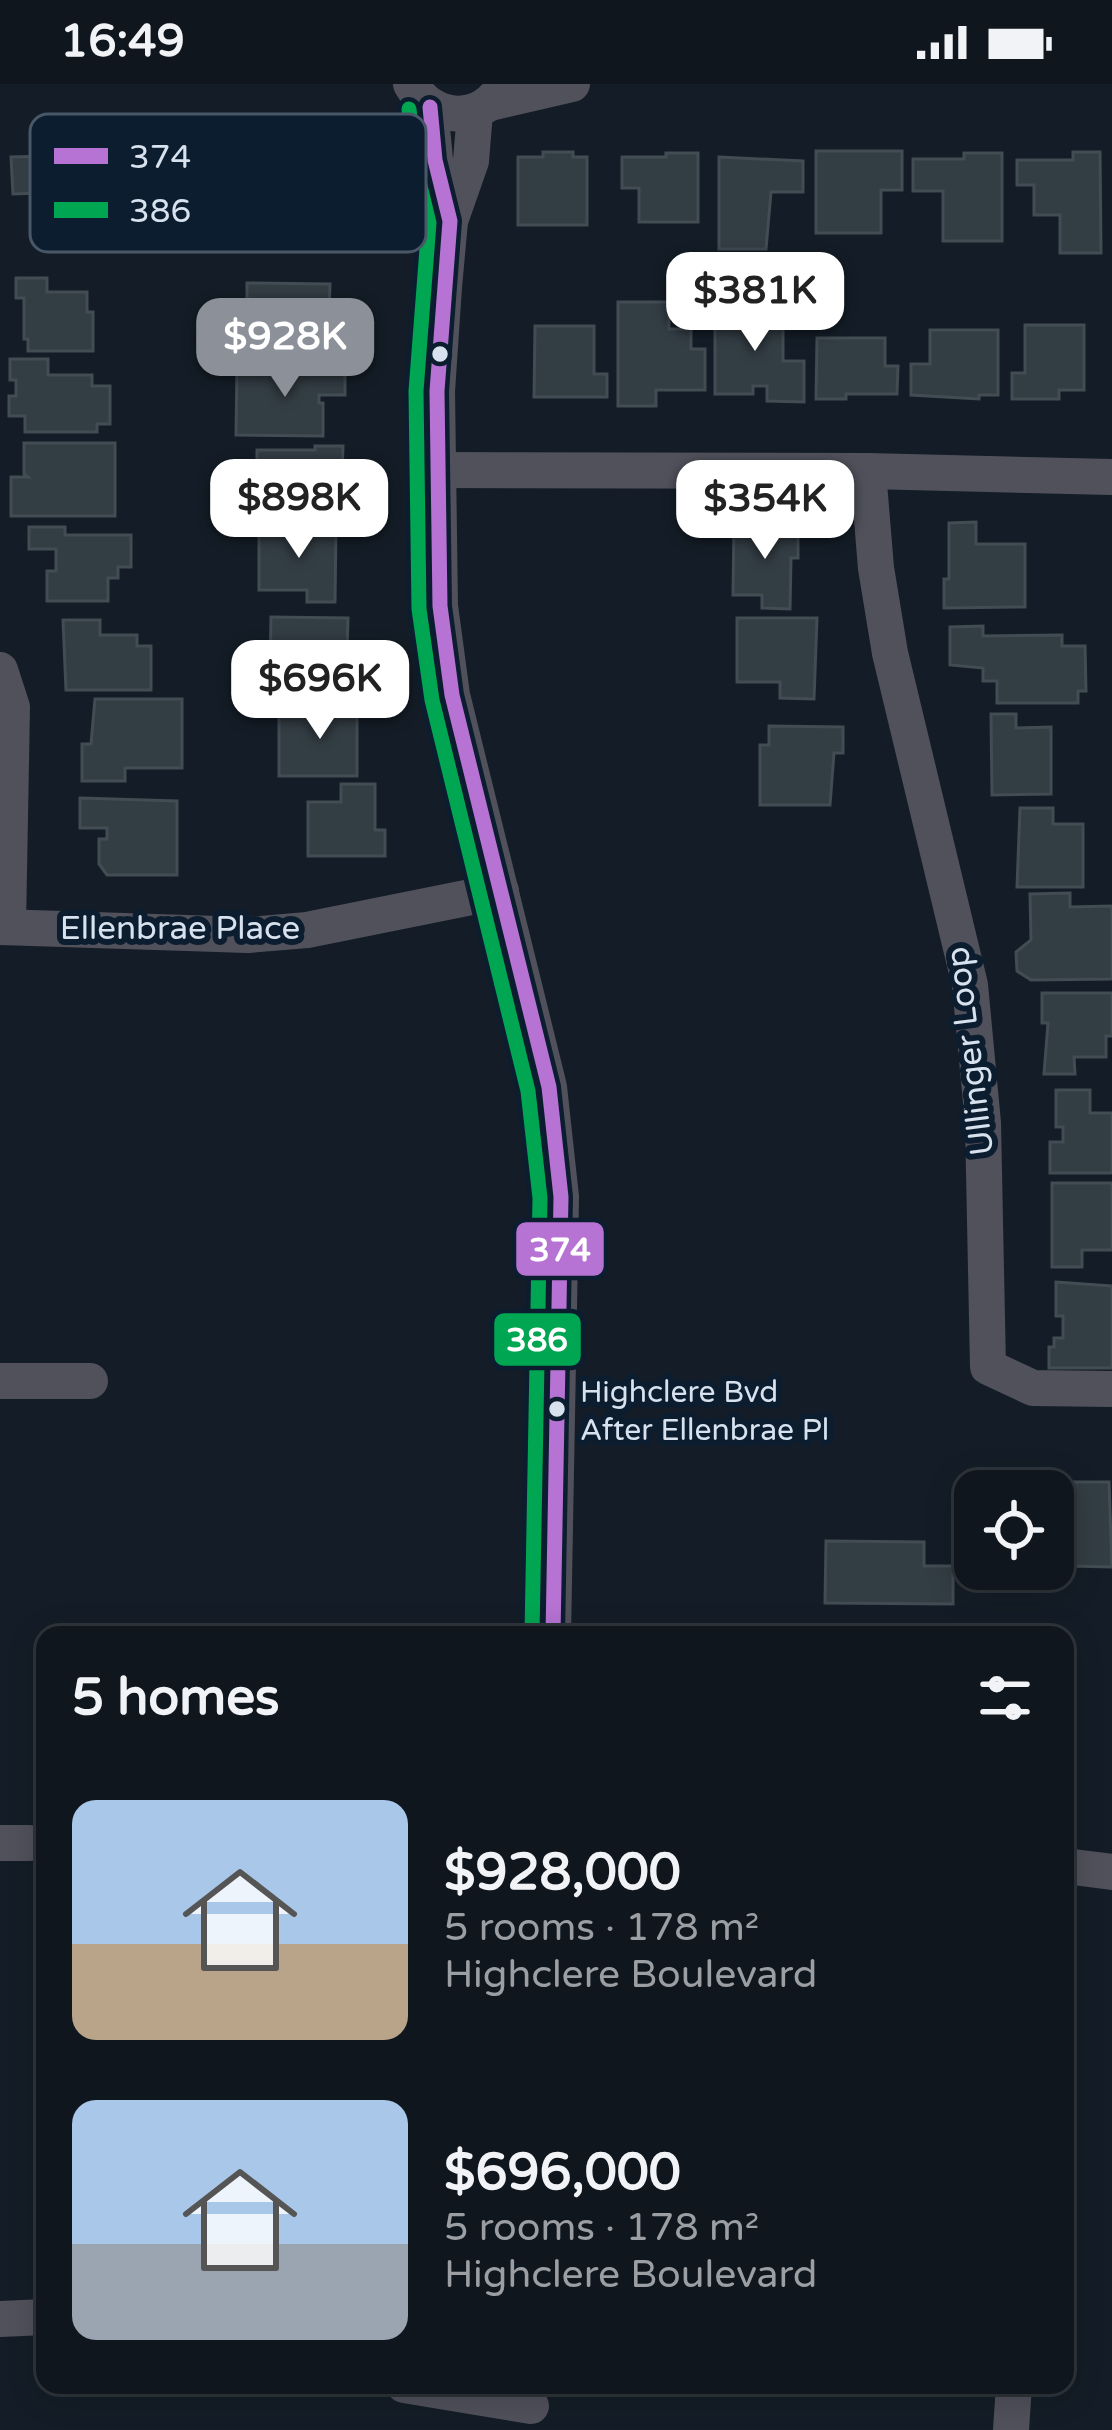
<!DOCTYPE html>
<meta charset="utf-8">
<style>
body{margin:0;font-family:"Varela Round",sans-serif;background:#1d232a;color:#f1f3f6;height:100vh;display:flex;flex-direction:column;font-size:45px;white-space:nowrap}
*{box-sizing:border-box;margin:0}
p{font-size:39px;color:#9b9fa4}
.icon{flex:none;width:66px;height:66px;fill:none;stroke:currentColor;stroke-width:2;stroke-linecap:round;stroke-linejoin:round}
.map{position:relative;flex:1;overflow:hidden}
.drawer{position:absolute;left:36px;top:1542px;width:1038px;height:768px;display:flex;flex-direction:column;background:#0f161d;border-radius:24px;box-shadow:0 6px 30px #0003,0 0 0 3px #2f353b}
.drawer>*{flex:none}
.fabs{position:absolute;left:954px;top:1386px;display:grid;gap:24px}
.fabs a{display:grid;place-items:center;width:120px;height:120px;border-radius:24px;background:#0f161d;box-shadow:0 6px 30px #0003,0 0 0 3px #2f353b;font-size:60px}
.price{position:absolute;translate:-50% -102px;padding:0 27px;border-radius:24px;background:#fff;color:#222;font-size:39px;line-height:78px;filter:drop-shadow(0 3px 6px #0008)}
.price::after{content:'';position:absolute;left:50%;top:72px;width:36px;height:27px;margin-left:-18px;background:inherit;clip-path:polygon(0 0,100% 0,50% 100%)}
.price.active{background:#8c9099;color:#fff}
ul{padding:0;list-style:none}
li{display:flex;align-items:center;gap:36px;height:300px;padding:0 36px}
li span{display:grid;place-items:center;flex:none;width:336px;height:240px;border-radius:24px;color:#555}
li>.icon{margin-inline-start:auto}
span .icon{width:144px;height:144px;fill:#fffc;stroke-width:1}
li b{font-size:51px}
h2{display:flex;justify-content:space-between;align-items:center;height:144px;padding:0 36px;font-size:51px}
.status{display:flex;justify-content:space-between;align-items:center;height:84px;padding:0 60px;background:#0f161d;direction:ltr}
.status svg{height:33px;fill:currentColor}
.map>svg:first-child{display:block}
</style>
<div class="status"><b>16:49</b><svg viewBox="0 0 49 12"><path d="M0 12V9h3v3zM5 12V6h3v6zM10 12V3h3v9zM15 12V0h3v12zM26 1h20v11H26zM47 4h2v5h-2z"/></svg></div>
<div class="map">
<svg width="1112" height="2346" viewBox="0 0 1112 2346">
<rect width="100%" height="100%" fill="#141d27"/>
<g fill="#333d44" stroke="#424c53" stroke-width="3">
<polygon points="101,66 109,147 44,154 40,109 13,110 11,73 51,72 51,79 71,77 70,69"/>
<polygon points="816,67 902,67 902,106 881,106 881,149 816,149"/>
<polygon points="543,68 573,68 573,73 587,73 587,141 518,141 518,73 543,73"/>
<polygon points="1073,68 1100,68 1101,169 1060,169 1060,131 1034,131 1034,101 1017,101 1017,76 1073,76"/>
<polygon points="666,69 698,69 698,138 639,138 639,104 622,104 622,73 666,73"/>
<polygon points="964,69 1002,69 1002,157 943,157 943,107 913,107 913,75 964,75"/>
<polygon points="719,73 803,77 803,108 771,108 766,165 719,165"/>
<polygon points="16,194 47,194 47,208 87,208 87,228 93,228 93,267 28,267 28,255 24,255 24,214 16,214"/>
<polygon points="247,199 330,200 329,232 351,233 351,258 322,258 322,271 247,271"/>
<polygon points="618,218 669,218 669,245 691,245 691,265 705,265 705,306 656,306 656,322 618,322"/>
<polygon points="715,222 783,222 783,277 804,277 804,318 767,317 767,302 753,302 753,310 715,310"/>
<polygon points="1025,241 1084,241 1084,306 1059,306 1059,315 1012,315 1012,289 1025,289"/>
<polygon points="535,242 594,242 594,290 607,290 607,313 534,313"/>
<polygon points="930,246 998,246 998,311 979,311 979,315 911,311 911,280 930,280"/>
<polygon points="817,254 885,254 885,282 898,282 897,310 846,310 846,315 816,315"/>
<polygon points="10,275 48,275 48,291 92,291 92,302 110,302 110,340 97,340 97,348 25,348 25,332 9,332 9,312 16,312 16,296 10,296"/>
<polygon points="237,283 345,284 345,311 319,311 319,319 323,319 323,352 236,351"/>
<polygon points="24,359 115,359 115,432 11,432 11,393 28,393 24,390"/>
<polygon points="315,362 343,362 342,393 326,393 326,435 256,435 257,366 315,366"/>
<polygon points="976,438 976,460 1025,460 1025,523 944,524 944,495 949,495 949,439"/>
<polygon points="734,439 798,440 798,474 791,474 790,525 762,524 762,511 733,511"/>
<polygon points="29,443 65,443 65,451 131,451 131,483 118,483 118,494 108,494 108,517 47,517 47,487 56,487 56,465 29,465"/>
<polygon points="259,443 336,444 335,518 307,518 307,506 259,506"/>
<polygon points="271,533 348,534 347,569 356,569 355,597 270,593"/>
<polygon points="737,534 817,534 814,615 780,614 780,598 737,598"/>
<polygon points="63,536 100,536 100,551 137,551 137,562 151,562 151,606 66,606"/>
<polygon points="983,542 983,552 1062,551 1062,562 1085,562 1086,607 1078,607 1078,619 997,619 997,597 983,597 983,584 950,581 950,543"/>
<polygon points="95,615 182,615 182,684 125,684 125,697 82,697 82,660 91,660"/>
<polygon points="326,617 357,617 357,692 279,692 279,631 326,631"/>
<polygon points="991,630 1016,630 1016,644 1051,643 1051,710 992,711"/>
<polygon points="769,642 843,643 843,669 834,669 830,721 760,721 760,661 769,661"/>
<polygon points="341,700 375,700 375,746 385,746 385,772 308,772 308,718 341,718"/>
<polygon points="80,714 177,717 177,791 107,791 99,780 99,755 107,755 107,744 80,744"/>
<polygon points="1020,724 1053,724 1053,740 1083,740 1083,803 1017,803"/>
<polygon points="1070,809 1070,823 1112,822 1112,895 1031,896 1017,887 1016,868 1031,856 1030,810"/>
<polygon points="1042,909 1112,909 1112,952 1106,952 1106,973 1074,973 1075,990 1044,990 1048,939 1042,939"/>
<polygon points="1056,1006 1090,1006 1090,1029 1112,1029 1112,1089 1050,1089 1050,1058 1063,1058 1063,1043 1056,1043"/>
<polygon points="1052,1099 1112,1099 1112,1166 1082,1166 1082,1183 1052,1183"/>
<polygon points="1056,1198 1112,1202 1112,1284 1049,1284 1049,1263 1054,1263 1054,1254 1063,1254 1063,1232 1056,1232"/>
<polygon points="1069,1398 1109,1398 1112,1483 1069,1482"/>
<polygon points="1053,1422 1054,1488 967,1487 967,1457 975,1457 975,1485 1053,1485"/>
<polygon points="826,1457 924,1458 924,1482 953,1482 953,1520 825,1519"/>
</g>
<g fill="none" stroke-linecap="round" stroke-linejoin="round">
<g stroke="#50515b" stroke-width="36">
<path d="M411,0c21,38 72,41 93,0"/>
<polyline points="490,19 572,0"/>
<polyline points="430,23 435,76 450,137"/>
<polyline points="475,28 471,77 450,137 444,203 437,307 440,522 452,611 549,1003 561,1113 553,1551"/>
<polyline points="438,386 868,387 1112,393"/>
<polyline points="868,387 876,484 890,569 970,901 983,1039 988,1283 1033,1304 1112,1305"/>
<polyline points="0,586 12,623 8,843"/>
<polyline points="0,843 248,851 307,846 501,807"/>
<polyline points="0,1297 90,1297"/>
<polyline points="0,1759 29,1759"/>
<polyline points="1065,1782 1112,1788"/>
<polyline points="0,2235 45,2233"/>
<polyline points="404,2301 531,2322"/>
<polyline points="1011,2346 1014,2301"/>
</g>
<defs>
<polyline id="bus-1" points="430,23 435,76 450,137 437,307 440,522 452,611 549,1003 561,1113 553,1551"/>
<polyline id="bus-2" points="409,25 415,81 429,139 416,307 419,525 432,616 528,1007 540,1114 532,1551"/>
</defs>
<use href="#bus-1" stroke="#0c1d2f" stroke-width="24"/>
<use href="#bus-2" stroke="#0c1d2f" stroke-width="24"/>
<use href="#bus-1" stroke="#b673d3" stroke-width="15"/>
<use href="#bus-2" stroke="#00a651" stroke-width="15"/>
</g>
<g fill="#d7e2ee" stroke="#0c1d2f" stroke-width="4.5">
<circle cx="440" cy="270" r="10"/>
<circle cx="557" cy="1325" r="10"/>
</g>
<g text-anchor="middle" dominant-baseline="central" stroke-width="12" stroke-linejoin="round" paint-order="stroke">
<g font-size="30" fill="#d7e2ee" stroke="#0c1d2f" text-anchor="start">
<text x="580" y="1308">Highclere Bvd<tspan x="580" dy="38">After Ellenbrae Pl</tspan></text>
</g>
<g font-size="33" fill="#d7e2ee" stroke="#0c1d2f">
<text x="180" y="844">Ellenbrae Place</text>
<text transform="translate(970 967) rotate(-97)">Ullinger Loop</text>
</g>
</g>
<rect x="30" y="30" width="396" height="138" rx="18" fill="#0c1d2f" stroke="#495868" stroke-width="3"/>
<rect x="54" y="64" width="54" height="16" fill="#b673d3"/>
<rect x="54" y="118" width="54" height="16" fill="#00a651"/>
<g font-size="33" fill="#d7e2ee">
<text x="129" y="84">374</text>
<text x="129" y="138">386</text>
</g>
<g stroke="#0c1d2f" stroke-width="4.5">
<rect x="514" y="1136" width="92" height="58" rx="12" fill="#b673d3"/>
<rect x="492" y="1227" width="91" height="57" rx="12" fill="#00a651"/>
</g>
<g font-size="33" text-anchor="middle" font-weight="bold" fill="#fff">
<text x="560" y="1177">374</text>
<text x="537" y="1267">386</text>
</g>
</svg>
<div class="fabs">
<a><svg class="icon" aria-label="locate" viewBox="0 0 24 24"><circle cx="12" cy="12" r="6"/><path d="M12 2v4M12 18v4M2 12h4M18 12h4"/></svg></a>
</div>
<b class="price" style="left:755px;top:270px">$381K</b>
<b class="price active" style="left:285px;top:316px">$928K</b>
<b class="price" style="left:299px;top:477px">$898K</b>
<b class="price" style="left:765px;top:478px">$354K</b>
<b class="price" style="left:320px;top:658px">$696K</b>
<section class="drawer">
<h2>5 homes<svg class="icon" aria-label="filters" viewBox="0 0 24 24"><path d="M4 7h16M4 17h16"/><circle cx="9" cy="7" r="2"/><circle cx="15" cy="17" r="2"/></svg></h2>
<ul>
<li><span style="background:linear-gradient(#a9c7e8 60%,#b9a48a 0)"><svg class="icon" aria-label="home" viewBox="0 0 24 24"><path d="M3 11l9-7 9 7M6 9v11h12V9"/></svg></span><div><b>$928,000</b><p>5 rooms · 178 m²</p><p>Highclere Boulevard</p></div></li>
<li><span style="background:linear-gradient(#a9c7e8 60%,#9aa5b1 0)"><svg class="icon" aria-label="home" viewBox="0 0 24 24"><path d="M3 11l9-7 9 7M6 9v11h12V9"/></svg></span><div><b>$696,000</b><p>5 rooms · 178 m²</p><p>Highclere Boulevard</p></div></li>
</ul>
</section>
</div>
